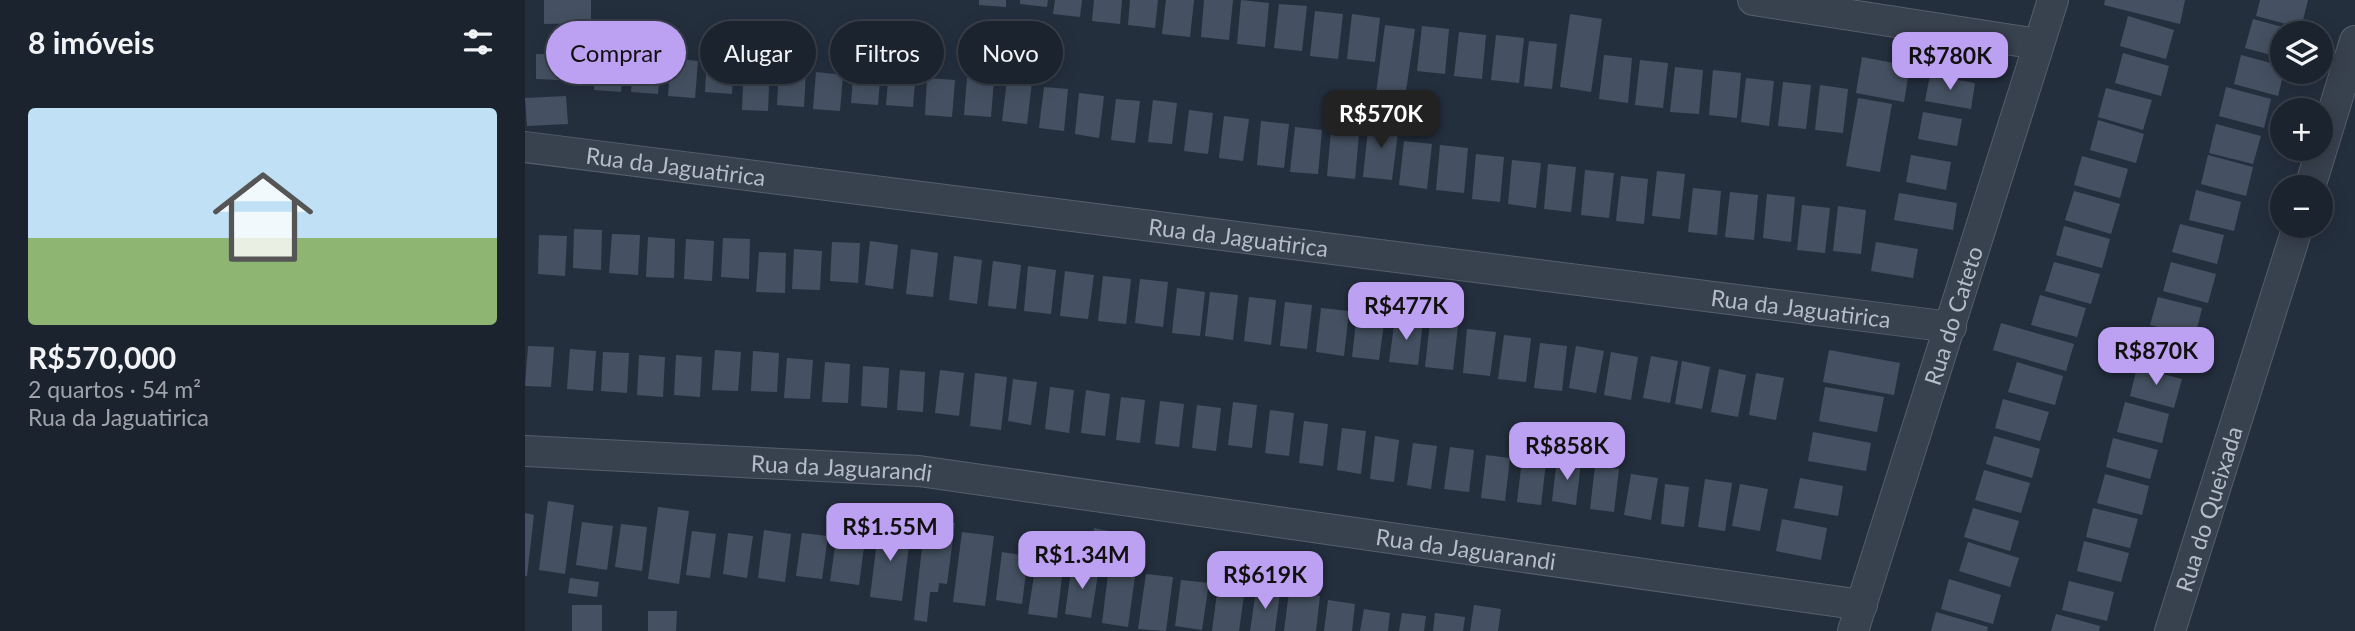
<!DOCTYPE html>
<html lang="pt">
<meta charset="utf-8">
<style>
body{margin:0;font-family:Lato,sans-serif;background:#242b36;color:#f1f3f6;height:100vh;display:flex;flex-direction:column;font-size:26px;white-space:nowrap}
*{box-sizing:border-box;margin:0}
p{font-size:23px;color:#a0a4aa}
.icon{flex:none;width:38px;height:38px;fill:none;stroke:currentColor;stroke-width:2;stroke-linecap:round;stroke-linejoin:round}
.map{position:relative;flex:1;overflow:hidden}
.side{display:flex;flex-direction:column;background:#1b232e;width:525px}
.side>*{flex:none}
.hud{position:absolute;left:21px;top:21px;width:665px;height:63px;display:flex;gap:14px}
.controls{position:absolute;left:1745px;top:21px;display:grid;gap:14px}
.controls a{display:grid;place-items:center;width:63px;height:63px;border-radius:50%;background:#1b232e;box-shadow:0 4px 18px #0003,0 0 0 2px #39404a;font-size:35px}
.price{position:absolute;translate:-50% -60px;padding:0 16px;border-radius:14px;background:#bca0f2;color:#111;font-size:23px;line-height:46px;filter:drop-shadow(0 2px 4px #0008)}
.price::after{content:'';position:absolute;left:50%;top:42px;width:21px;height:16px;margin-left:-10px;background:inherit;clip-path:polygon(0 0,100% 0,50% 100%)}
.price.active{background:#222;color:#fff}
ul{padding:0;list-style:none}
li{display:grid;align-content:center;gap:14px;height:371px;padding:0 28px}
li+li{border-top:2px solid #39404a}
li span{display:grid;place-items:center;height:217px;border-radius:7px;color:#555}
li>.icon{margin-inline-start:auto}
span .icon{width:126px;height:126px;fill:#fffc;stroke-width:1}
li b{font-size:30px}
h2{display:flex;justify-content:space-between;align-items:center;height:84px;padding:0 28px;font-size:30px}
.tag{padding:0 24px;border-radius:32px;background:#1b232e;box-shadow:0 4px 18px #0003,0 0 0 2px #39404a;font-size:24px;line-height:63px}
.tag.active{background:#bca0f2;color:#111}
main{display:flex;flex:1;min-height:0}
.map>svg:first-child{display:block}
</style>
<main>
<section class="side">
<h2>8 imóveis<svg class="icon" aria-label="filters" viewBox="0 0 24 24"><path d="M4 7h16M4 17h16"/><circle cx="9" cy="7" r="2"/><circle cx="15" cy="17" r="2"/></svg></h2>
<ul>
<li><span style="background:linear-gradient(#bfe0f5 60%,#8fb573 0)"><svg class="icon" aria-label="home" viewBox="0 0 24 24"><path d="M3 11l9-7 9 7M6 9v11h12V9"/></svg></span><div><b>R$570,000</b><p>2 quartos · 54 m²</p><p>Rua da Jaguatirica</p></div></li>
</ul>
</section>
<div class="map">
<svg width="1830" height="631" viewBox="0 0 1830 631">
<rect width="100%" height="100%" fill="#242f3e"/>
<g fill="#455162">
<polygon points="19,0 66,0 66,23 19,24"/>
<polygon points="454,0 481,0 481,7 454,5"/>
<polygon points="495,0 523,0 522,7 495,4"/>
<polygon points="530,0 557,0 555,17 528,14"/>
<polygon points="569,0 597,0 595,24 567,21"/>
<polygon points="605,0 633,0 630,28 603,25"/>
<polygon points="641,0 669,0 665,37 637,34"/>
<polygon points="679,0 708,0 704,40 676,37"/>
<polygon points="716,0 744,3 740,47 712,44"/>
<polygon points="1580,0 1660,0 1655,24 1579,5"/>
<polygon points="1735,0 1783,0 1776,28 1731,16"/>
<polygon points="754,4 782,6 777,51 749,48"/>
<polygon points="790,11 818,14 813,59 785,56"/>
<polygon points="827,14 855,18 850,62 822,59"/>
<polygon points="1045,14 1077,19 1066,92 1035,87"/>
<polygon points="1603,16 1649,30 1641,59 1595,46"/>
<polygon points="1728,19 1772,31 1772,33 1757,33 1757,58 1720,48"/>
<polygon points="860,25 890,29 879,105 850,101"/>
<polygon points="897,26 924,29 920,74 892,71"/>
<polygon points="934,32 961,35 957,79 929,76"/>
<polygon points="971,35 999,38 994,83 966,80"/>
<polygon points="1004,41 1032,44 1027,89 999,86"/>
<polygon points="72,52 99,55 96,92 69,90"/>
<polygon points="1598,53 1644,66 1636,96 1590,83"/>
<polygon points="11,54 57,55 57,81 11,79"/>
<polygon points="109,55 136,57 133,94 106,92"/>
<polygon points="182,55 209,57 207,94 180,92"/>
<polygon points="1079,55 1107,58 1103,103 1074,99"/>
<polygon points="1716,55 1757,66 1757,72 1759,72 1753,96 1709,84"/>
<polygon points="1337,57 1385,66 1379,102 1331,93"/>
<polygon points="146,58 173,61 170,98 143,96"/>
<polygon points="1115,60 1143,63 1138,108 1110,105"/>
<polygon points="219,62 245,63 243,111 217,110"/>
<polygon points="329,66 356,68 353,105 326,103"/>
<polygon points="1150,67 1178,70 1174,114 1145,112"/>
<polygon points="254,68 281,70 279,107 252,105"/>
<polygon points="364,68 391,70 388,107 361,105"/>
<polygon points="1188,70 1216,73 1212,118 1184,115"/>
<polygon points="291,72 318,75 315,111 288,109"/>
<polygon points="1405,75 1450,83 1446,109 1400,101"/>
<polygon points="402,78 430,80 427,117 400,115"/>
<polygon points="442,78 469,80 466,117 439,115"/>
<polygon points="1221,78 1249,81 1244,126 1216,122"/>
<polygon points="482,80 507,82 502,124 477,121"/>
<polygon points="1258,82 1286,85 1281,129 1253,126"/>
<polygon points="1295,85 1323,89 1318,133 1290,130"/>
<polygon points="519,87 543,89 539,131 514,128"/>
<polygon points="1701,87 1746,99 1739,128 1694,116"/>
<polygon points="1581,88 1627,100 1618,130 1573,117"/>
<polygon points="554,93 579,96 574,138 550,134"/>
<polygon points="41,96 43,124 2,126 0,98"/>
<polygon points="1333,98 1367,104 1355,172 1321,166"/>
<polygon points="591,99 615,101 610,143 586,140"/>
<polygon points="628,100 652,103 647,144 623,142"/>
<polygon points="664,110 688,113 683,154 659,151"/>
<polygon points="1398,112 1437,119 1432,146 1393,139"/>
<polygon points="699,116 724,119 718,161 694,158"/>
<polygon points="844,120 874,124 867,180 838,177"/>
<polygon points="1573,120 1619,134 1611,163 1565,150"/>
<polygon points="736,121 764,124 759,168 732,165"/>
<polygon points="1691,124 1736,136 1728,164 1684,153"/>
<polygon points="770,127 797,130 793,174 765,172"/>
<polygon points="806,131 834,134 830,179 802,176"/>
<polygon points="879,141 907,144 902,189 874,185"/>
<polygon points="915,145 943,148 939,193 911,190"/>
<polygon points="951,154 979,157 975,202 947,199"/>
<polygon points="1386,155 1426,162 1421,190 1381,182"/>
<polygon points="1683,155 1728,167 1721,196 1676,184"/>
<polygon points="1557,156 1603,169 1595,198 1549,185"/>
<polygon points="987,160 1016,163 1011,208 983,204"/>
<polygon points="1023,164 1051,167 1046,212 1019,209"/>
<polygon points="1060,170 1089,173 1084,218 1056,215"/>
<polygon points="1132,171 1160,174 1155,219 1127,216"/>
<polygon points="1096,176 1123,179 1119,224 1091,221"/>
<polygon points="1168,188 1196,191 1192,235 1163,232"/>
<polygon points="1671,190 1716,202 1709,231 1664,220"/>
<polygon points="1549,191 1595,204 1586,234 1540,220"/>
<polygon points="1205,192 1233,195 1229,240 1200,237"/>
<polygon points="1374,193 1432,203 1428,230 1369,220"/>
<polygon points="1242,194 1270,197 1266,242 1238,238"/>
<polygon points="1277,205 1305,208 1300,253 1272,250"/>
<polygon points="1313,206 1341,210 1336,254 1308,251"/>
<polygon points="1655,224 1699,235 1692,264 1647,252"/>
<polygon points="1539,226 1585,239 1577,268 1531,255"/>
<polygon points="49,229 77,230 76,270 48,268"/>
<polygon points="87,234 115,235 113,275 84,273"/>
<polygon points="14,235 42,236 40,276 13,274"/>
<polygon points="123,237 150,239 149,278 121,277"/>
<polygon points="198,238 225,239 224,279 196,277"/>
<polygon points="161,239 189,241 187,281 159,279"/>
<polygon points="345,241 373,245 368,289 340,285"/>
<polygon points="307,242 335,243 333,283 305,281"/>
<polygon points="1351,242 1393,249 1388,278 1346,271"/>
<polygon points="269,249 297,251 295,290 267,289"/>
<polygon points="386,249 413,253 408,297 381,294"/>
<polygon points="234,252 261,253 260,293 231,292"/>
<polygon points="429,256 457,260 452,304 424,300"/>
<polygon points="468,261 496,265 491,309 463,306"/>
<polygon points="1529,262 1575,274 1566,304 1520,291"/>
<polygon points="1646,262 1691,274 1683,303 1638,291"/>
<polygon points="503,266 531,270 526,314 499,311"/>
<polygon points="540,271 569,275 563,319 535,316"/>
<polygon points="578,276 606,279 601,324 573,321"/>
<polygon points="615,279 643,282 638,327 610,323"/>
<polygon points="652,288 680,292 675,336 647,333"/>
<polygon points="685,292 713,295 708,340 680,336"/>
<polygon points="1515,295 1561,308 1552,337 1506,325"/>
<polygon points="724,297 751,300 746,345 719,341"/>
<polygon points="1633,297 1677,308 1670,337 1625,325"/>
<polygon points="760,302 787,305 782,349 755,346"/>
<polygon points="796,308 824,311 819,356 791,352"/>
<polygon points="832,313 860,316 854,360 827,357"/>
<polygon points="870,318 898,321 893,365 864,362"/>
<polygon points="905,322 933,326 928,370 900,367"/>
<polygon points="1476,323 1549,344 1541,371 1468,350"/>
<polygon points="942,329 971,332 965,376 938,373"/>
<polygon points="1626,332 1671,344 1664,373 1619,361"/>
<polygon points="979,335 1006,338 1001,382 973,379"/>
<polygon points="1015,343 1042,346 1037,391 1009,388"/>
<polygon points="3,346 29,347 26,387 0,386"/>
<polygon points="1051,346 1079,351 1071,393 1044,388"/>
<polygon points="45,349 71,351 68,391 42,389"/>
<polygon points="190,350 216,352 213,391 187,390"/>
<polygon points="1304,350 1375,363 1369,395 1298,382"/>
<polygon points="228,351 254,353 252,392 226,391"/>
<polygon points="78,352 104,353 102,393 76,391"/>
<polygon points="1086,352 1113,357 1106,400 1079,395"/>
<polygon points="114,355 140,357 138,397 112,395"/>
<polygon points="151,355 177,357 175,397 149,395"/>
<polygon points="1126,356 1153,361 1145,403 1118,398"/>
<polygon points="262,358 288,360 285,399 259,398"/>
<polygon points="1157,361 1185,367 1177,409 1150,404"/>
<polygon points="300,362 325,364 323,403 297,402"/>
<polygon points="1492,362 1538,376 1530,405 1483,392"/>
<polygon points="338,366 364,368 362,408 336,406"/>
<polygon points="1612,367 1657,379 1649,408 1605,396"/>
<polygon points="1194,369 1221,375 1213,417 1186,412"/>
<polygon points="375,370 400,372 398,412 372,410"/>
<polygon points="415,370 439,373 434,416 410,413"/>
<polygon points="450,373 482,377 476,430 445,426"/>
<polygon points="1231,373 1259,378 1251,420 1224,415"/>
<polygon points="488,379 512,382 506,425 483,421"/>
<polygon points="525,387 549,390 544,433 520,429"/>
<polygon points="1300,387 1359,397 1352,432 1294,421"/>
<polygon points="561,390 585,394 580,436 556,433"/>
<polygon points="596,397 620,400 615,443 591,440"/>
<polygon points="1478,399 1524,412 1515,441 1470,428"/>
<polygon points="635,401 659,404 654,447 630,444"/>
<polygon points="708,402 732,405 727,448 703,445"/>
<polygon points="1600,402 1644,414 1637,443 1592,432"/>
<polygon points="672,405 696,408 691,451 667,448"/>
<polygon points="745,410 769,413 764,456 740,453"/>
<polygon points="779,421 803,424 798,466 774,463"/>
<polygon points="817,428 841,431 836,474 812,470"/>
<polygon points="1288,432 1346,443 1341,471 1283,461"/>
<polygon points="850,436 874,440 869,482 845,479"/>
<polygon points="1469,436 1515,449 1507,478 1461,464"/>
<polygon points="1588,438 1633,450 1625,479 1581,467"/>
<polygon points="888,443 912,446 906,489 882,485"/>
<polygon points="925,447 949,450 944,492 919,489"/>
<polygon points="961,455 985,458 980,501 956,498"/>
<polygon points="1032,459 1056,462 1051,505 1027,501"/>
<polygon points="997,460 1021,463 1016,505 992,502"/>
<polygon points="1070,466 1094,469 1089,512 1065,509"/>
<polygon points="1459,470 1505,483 1496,513 1450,500"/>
<polygon points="1106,474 1133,478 1126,520 1099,515"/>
<polygon points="1580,474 1624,486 1617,515 1572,503"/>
<polygon points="1275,478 1318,486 1313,516 1269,508"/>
<polygon points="1180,479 1207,483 1200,531 1173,527"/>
<polygon points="1140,484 1164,487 1159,527 1136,524"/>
<polygon points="1215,484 1243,489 1235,531 1207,526"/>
<polygon points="23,501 49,505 40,574 14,570"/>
<polygon points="133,507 164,511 154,584 123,579"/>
<polygon points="1448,508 1494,521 1485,551 1439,537"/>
<polygon points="1568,508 1613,519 1605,548 1561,537"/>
<polygon points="0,513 9,515 2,576 0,576"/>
<polygon points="1257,519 1302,528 1296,560 1251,551"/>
<polygon points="400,520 430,523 422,584 414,583 413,592 405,592 402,622 389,620"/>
<polygon points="314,521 342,525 334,585 305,581"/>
<polygon points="57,522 88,526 82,570 51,565"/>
<polygon points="96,524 122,527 117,571 90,567"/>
<polygon points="354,525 386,530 377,601 345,597"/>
<polygon points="569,528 584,531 580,560 565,558"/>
<polygon points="239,530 266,534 260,582 233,578"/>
<polygon points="167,531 191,534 185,578 161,575"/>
<polygon points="437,532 469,536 460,606 428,602"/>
<polygon points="203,533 228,536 222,578 198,574"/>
<polygon points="277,533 303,536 297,579 271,576"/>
<polygon points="1559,541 1604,553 1596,582 1552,571"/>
<polygon points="1443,542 1494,558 1485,587 1434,571"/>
<polygon points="477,552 503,556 497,604 471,600"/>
<polygon points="512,556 539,560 532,618 503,614"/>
<polygon points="547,564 574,568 566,618 540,614"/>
<polygon points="584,566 611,569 603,627 577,623"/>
<polygon points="621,574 648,577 641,631 613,629"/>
<polygon points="45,578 74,582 72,597 43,593"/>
<polygon points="1424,579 1476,595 1468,624 1416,609"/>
<polygon points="656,580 684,583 677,630 650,626"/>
<polygon points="1544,581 1589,592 1582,621 1537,610"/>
<polygon points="693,585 720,588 714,631 687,631"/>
<polygon points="731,590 755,593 750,631 725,631"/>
<polygon points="764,592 795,596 791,631 759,631"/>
<polygon points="803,600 830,604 827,631 799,631"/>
<rect x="47" y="605" width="30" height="26"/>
<polygon points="949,605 976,609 973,631 945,631"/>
<polygon points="839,609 865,613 863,631 835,631"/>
<polygon points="123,611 152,611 151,631 123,631"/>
<polygon points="1411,612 1463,627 1462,631 1406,631"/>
<polygon points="877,613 901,616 899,631 874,631"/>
<polygon points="910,613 940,617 938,631 908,631"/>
<polygon points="1531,614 1575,626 1574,631 1526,631"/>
</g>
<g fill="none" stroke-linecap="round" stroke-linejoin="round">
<defs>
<g id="minor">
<polyline points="1228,0 1513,44"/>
<path id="s1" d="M0,147l1426,180"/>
<polyline points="1785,187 1830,41"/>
<path id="s2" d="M0,451l394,20 943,134"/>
<path id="s3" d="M1328,631l200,-631"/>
<path id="s4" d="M1645,631l128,-405"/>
</g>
</defs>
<use href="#minor" stroke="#565f6c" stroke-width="32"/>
<use href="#minor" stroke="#38414e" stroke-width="30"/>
</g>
<g text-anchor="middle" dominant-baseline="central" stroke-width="6" stroke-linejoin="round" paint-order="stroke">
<g font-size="23" fill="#b4bcc9" stroke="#1d2633">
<text stroke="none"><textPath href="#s1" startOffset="152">Rua da Jaguatirica</textPath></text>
<text stroke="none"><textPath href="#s1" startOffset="719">Rua da Jaguatirica</textPath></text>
<text stroke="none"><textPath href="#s1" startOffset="1286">Rua da Jaguatirica</textPath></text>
<text stroke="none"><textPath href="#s3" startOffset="331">Rua do Cateto</textPath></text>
<text stroke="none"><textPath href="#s2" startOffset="317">Rua da Jaguarandi</textPath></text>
<text stroke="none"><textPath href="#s4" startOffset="128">Rua do Queixada</textPath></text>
<text stroke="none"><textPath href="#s2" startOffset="947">Rua da Jaguarandi</textPath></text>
</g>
</g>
</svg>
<div class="controls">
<a><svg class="icon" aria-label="layers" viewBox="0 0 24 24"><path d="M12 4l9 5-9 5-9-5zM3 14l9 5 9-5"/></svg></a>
<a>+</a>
<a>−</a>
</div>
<b class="price" style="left:1425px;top:92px">R$780K</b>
<b class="price active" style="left:856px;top:150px">R$570K</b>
<b class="price" style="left:881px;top:342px">R$477K</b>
<b class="price" style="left:1631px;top:387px">R$870K</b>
<b class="price" style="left:1042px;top:482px">R$858K</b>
<b class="price" style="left:365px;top:563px">R$1.55M</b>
<b class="price" style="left:557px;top:591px">R$1.34M</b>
<b class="price" style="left:740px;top:611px">R$619K</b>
<div class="hud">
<a class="tag active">Comprar</a>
<a class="tag">Alugar</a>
<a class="tag">Filtros</a>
<a class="tag">Novo</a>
</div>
</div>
</main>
